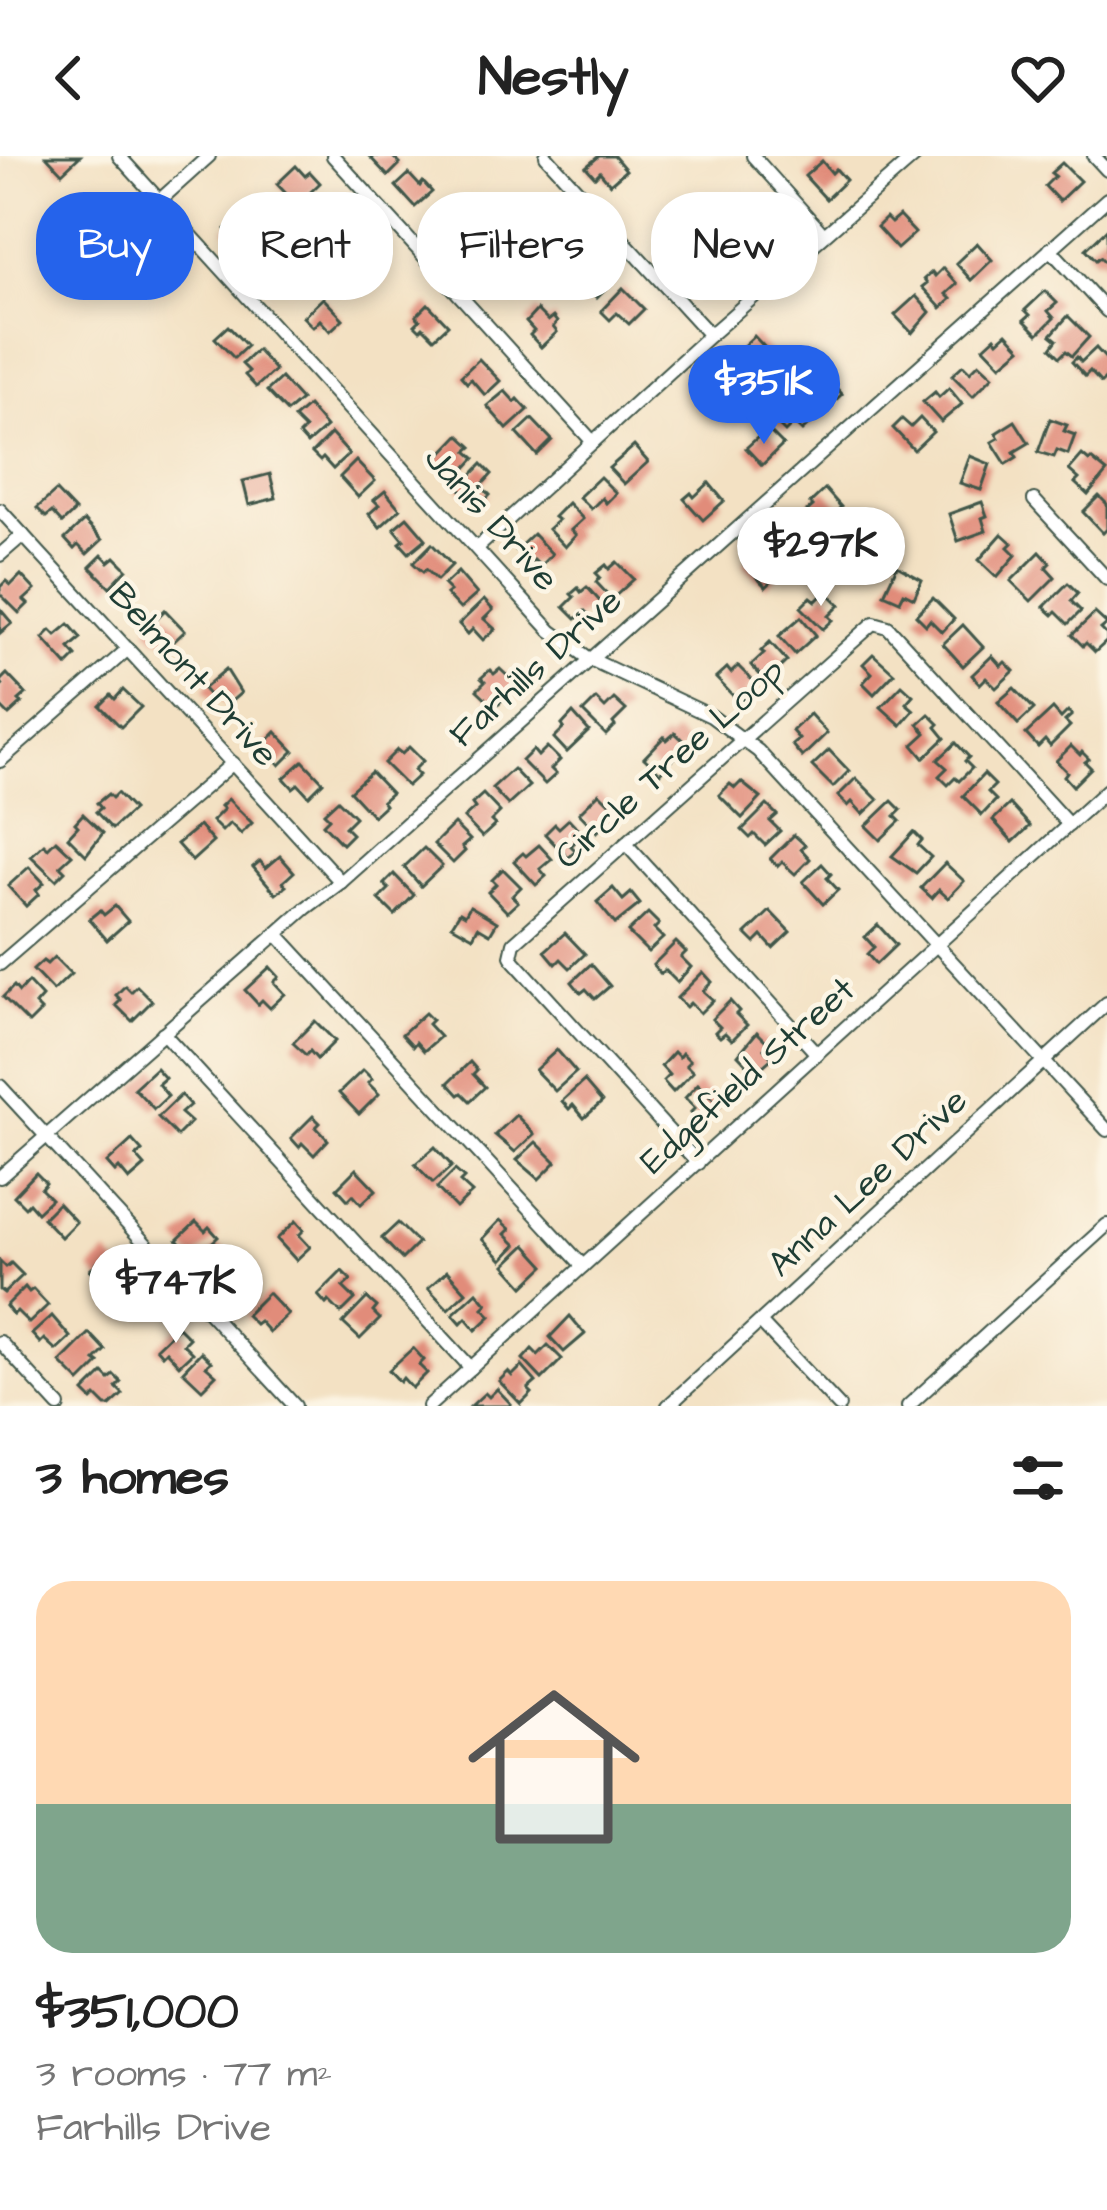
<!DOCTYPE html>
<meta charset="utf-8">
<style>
body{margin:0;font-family:"Architects Daughter",sans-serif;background:#f2f2f2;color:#222;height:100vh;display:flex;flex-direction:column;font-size:45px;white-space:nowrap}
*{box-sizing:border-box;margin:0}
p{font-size:39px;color:#767676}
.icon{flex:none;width:66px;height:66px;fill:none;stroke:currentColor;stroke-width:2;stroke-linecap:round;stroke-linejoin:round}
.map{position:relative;height:1250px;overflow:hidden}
.side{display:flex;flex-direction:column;background:#fff;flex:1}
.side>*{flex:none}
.guide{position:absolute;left:36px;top:36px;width:1035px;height:108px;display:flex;gap:24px}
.price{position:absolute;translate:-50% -102px;padding:0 27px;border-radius:42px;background:#fff;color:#222;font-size:39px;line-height:78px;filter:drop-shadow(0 3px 6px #0008)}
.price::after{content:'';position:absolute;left:50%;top:72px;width:36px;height:27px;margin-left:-18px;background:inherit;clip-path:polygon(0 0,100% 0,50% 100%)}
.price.active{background:#2563eb;color:#fff}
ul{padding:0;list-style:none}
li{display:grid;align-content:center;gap:24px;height:636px;padding:0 36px}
li span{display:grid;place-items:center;height:372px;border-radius:36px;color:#555}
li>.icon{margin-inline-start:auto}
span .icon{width:216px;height:216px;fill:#fffc;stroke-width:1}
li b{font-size:51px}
h2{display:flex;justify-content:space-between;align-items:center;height:144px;padding:0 36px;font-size:51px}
.tag{padding:0 42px;border-radius:48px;background:#fff;box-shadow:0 6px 18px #0003;font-size:42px;line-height:108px}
.tag.active{background:#2563eb;color:#fff}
header{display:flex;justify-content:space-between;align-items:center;height:156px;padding:0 36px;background:#fff;font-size:54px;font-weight:700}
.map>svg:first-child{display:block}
</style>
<header><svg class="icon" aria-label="back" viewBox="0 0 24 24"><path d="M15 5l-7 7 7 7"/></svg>Nestly<svg class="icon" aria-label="heart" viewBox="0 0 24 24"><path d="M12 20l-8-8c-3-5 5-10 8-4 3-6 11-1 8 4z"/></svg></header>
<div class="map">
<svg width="1107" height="1250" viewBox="0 0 1107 1250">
<rect width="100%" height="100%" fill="#fcf5e5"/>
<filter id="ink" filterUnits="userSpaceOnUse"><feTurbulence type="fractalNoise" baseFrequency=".00833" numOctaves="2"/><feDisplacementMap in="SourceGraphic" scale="24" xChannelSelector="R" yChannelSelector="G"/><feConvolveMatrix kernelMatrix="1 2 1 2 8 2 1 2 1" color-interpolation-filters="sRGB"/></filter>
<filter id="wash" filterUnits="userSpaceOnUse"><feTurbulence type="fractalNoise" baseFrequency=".004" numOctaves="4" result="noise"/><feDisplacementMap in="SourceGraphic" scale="48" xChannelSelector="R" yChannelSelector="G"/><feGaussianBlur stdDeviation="2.7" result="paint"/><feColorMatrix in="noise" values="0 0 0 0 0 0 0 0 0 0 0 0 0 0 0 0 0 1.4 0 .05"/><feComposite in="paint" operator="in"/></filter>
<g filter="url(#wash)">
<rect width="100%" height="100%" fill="#f3e1c3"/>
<g id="blocks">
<g fill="#e18c7a">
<polygon points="46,0 80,0 62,17"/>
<polygon points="369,0 392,0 400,8 388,20"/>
<polygon points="599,0 614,0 626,14 610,28 600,16 595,21 586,11"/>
<polygon points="822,5 832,17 836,13 846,24 826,43 805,20"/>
<polygon points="1062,7 1080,25 1059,45 1045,30 1055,20 1051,17"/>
<polygon points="296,10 305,20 310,16 320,27 297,49 277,28"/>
<polygon points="409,18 420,30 423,26 432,36 415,51 396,30"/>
<polygon points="322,39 335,52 339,48 348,57 330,74 309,51"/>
<polygon points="899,60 915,77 897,93 877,71 886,62 891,67"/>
<polygon points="238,61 243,67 249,62 264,79 245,96 225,73"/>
<polygon points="571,72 580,82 573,89 583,99 569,112 551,92"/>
<polygon points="1107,73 1107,108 1100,101 1096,104 1086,93"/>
<polygon points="156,85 174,103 160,117 156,113 141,127 131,117 138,110 129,101 138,93 143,97"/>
<polygon points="977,87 992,104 971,124 956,107"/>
<polygon points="488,93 507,114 494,126 485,115 478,122 469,111"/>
<polygon points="596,100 607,112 601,118 611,128 597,142 576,119"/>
<polygon points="943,112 957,128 946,138 951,143 941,152 922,131 927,127 924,123 932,116 935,120"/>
<polygon points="623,132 644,153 629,168 617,157 610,164 601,155"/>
<polygon points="1045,135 1057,147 1048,155 1054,162 1038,178 1024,164 1030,159 1025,154"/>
<polygon points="916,140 930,156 912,177 895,159"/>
<polygon points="323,142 343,163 330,175 320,164 313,171 303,161"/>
<polygon points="428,148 448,169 434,182 423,171 420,174 415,169 420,164 416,160"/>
<polygon points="537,154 548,165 553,161 557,166 553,171 557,176 541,191 530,179 534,175 526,166"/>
<polygon points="1068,160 1089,181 1072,200 1066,195 1060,201 1051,192 1057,184 1051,179"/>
<polygon points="228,170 247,190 234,202 215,182"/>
<polygon points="1007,177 1021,192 1001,209 984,191 995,181 998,185"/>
<polygon points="754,180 771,198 758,210 763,216 755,223 738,204 744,198 740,193"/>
<polygon points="1096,192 1107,204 1107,221 1101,227 1090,215 1085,220 1072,206 1077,201 1081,206"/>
<polygon points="257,194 275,214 256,231 245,219 249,215 242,208"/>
<polygon points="479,203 500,225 485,239 471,223 467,227 461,220"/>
<polygon points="726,205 743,223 737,228 740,231 723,247 707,231 721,218 717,214"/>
<polygon points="979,207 993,220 973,240 952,219 963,209 970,216"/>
<polygon points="281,222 301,244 287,256 267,235"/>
<polygon points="827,222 842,238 823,256 808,240"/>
<polygon points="949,232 962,248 941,266 923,246 935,236 939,241"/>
<polygon points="505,235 515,246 518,243 528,254 507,273 487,250"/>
<polygon points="784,244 789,249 795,244 814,264 802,275 794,267 785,276 768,259"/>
<polygon points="308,250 326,271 307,288 299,279 305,273 294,262"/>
<polygon points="920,262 933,276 914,294 893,272 902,263 911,271"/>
<polygon points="532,263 552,284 537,299 517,277"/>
<polygon points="1050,263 1067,269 1064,275 1075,279 1068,298 1057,294 1054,301 1038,296"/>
<polygon points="1015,265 1029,287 1014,296 1017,301 1006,308 992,286 999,282 996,277"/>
<polygon points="767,273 783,289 762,309 746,292"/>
<polygon points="331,278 349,298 333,313 323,302 320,305 312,297"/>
<polygon points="459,279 472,291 467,295 475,302 454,325 436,303"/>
<polygon points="634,290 648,306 624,328 609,312"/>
<polygon points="1082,299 1089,305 1091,303 1107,316 1088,339 1075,327 1079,323 1069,314"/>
<polygon points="970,300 990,308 981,334 960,327"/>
<polygon points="356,305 375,325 358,341 340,321"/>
<polygon points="482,308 492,318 481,330 490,339 478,351 459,332"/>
<polygon points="270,318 276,342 249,349 243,325"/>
<polygon points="600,321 616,337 606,347 602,342 591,353 579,341"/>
<polygon points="709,327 724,345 703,364 684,343 691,337 694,341"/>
<polygon points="825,333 841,351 837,355 839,357 821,374 805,357 813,350 810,347"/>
<polygon points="56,335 75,355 62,367 52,356 46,361 37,352"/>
<polygon points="385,335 400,353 380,371 369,358 379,349 374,344"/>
<polygon points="1099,340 1107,348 1107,373 1103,377 1083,356"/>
<polygon points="982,346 987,360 982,362 986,375 958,385 949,358"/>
<polygon points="568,347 583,363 571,374 576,379 565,391 548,373 558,364 554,361"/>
<polygon points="407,361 426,383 409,397 400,387 404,384 394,372"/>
<polygon points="84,365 102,384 87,398 78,389 74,393 65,383"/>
<polygon points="533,378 552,398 540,410 534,404 529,408 516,394"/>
<polygon points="1002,378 1012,387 1008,391 1016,399 997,421 979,404"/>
<polygon points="432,388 452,409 437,424 426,413 423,416 413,407"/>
<polygon points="769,393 784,408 778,413 781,416 766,431 743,407 754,396 760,401"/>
<polygon points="1040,396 1050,407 1046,411 1055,421 1031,445 1011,425"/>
<polygon points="102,399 109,406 115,401 127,413 110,431 90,411"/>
<polygon points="617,406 634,423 612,443 596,426 600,421 596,417 606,409 609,413"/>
<polygon points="897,410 922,424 914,442 904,437 900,445 884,438"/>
<polygon points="458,416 477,438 460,453 446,438 450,435 444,429"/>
<polygon points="21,419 35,434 24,444 28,448 19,457 0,438 0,431 6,425 11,429"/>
<polygon points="1068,427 1078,437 1071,445 1081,455 1068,468 1056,456 1053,459 1044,451"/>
<polygon points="587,431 606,452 593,464 585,455 576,463 564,451 574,441 571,438 578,432 581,436"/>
<polygon points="826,435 840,449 829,460 833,464 823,473 801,451 811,441 816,445"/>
<polygon points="933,442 954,463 942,476 930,464 926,469 916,459"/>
<polygon points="484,444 493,454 484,463 495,473 483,484 473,473 468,478 459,468"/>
<polygon points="0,453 12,467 0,477"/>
<polygon points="165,454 185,475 169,490 160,480 157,483 147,472"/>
<polygon points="1095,457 1107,468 1101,473 1107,479 1107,485 1095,496 1086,487 1083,490 1072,479"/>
<polygon points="801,461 816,479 795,498 779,480"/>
<polygon points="69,468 81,482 69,492 76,500 67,509 43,482 51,474 56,479"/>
<polygon points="963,469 983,491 963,510 943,488"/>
<polygon points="770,486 787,505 766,525 751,509 764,497 761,495"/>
<polygon points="873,498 894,517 874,538 863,527 872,517 863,508"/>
<polygon points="992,500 1001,510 1005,506 1014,515 996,532 986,522 980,528 972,519"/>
<polygon points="738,510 755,527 746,536 749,539 740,547 716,522 727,512 731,517"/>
<polygon points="226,513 241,537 227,549 217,538 212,543 203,533"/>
<polygon points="500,513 517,529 495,551 477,534 485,526 481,522 490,514 494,518"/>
<polygon points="7,518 26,538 19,544 22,547 9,559 0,550 0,532 3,529 0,525"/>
<polygon points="902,529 913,539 906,547 914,554 901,569 881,551"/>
<polygon points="1014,532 1034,553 1018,568 998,546"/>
<polygon points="123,534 141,551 121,571 100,550 111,539 115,543"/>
<polygon points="596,543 605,552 614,543 626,554 613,567 615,570 606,579 583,556"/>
<polygon points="1053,553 1061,562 1068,555 1072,559 1065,565 1070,570 1050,590 1045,584 1038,591 1026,578"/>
<polygon points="573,557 589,575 567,596 554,582 564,572 562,569"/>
<polygon points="810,558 827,577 802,601 792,589 799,583 792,575"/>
<polygon points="929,558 939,568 936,571 945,582 924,602 913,589 926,577 918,568"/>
<polygon points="276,576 294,595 280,609 272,600 268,605 258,594"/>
<polygon points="675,577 687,588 660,617 644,602 664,581 667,584"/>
<polygon points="956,587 969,601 965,605 972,612 959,625 955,622 948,629 939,620 947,612 938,604"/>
<polygon points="1071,590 1080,599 1082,596 1089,603 1085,606 1091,612 1073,630 1064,620 1067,616 1056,605"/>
<polygon points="409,591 423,605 414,614 419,619 407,630 384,607 397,594 402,598"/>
<polygon points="547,591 560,604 551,613 556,618 545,628 522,605 533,594 538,600"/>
<polygon points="829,594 849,615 833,631 812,610"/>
<polygon points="303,605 323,626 309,640 298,628 293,632 284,622"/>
<polygon points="513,613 529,630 508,649 492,632"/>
<polygon points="371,616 391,637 382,645 385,649 373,660 350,635"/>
<polygon points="984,618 995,629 988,636 996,644 982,659 963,640"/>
<polygon points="856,622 878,644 863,658 852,646 848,650 838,640"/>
<polygon points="741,626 761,642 742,662 719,639 730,628 735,632"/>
<polygon points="117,637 133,654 112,673 96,656 101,652 97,647 108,638 112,642"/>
<polygon points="599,637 614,652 604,662 607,666 597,676 579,657"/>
<polygon points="483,638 500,656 491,665 495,669 482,681 464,662 475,652 472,648"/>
<polygon points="228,643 252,667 241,678 230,667 222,675 212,665 224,653 221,650"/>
<polygon points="338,644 355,661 345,671 352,678 342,688 323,668 329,662 324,657"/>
<polygon points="892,645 901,654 895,660 900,665 880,684 866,670"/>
<polygon points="1010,648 1030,670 1013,686 993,664"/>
<polygon points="767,649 777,659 770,665 780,675 765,689 754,678 750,682 742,674"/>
<polygon points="83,658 103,677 86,699 68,681 78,670 75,667"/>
<polygon points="569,663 583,678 571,690 576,695 568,702 545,678 555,668 559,672"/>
<polygon points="454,668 470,684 462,691 465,695 453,707 434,688"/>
<polygon points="199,670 213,686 192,705 177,688"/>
<polygon points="914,676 922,684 918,689 931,701 916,717 892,700"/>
<polygon points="794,679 805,689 801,693 810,703 795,718 782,706 778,710 770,703"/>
<polygon points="56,684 72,699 60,710 65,715 56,724 31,700 44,688 48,692"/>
<polygon points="539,689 552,703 540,713 546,720 536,729 514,705 523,697 526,700"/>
<polygon points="424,692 442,710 421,730 404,711"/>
<polygon points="280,700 294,716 283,726 286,730 276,738 253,711 260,705 266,712"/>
<polygon points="945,707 964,725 948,742 939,734 932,742 921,732"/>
<polygon points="822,708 831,718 827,722 838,734 823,748 803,726"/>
<polygon points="29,711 44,727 36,734 39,738 26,750 8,730"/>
<polygon points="503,713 521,731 512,740 518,746 507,756 488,736 496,728 492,724"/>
<polygon points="394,718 414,739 395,759 379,743 389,733 384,728"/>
<polygon points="613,732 623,744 631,737 640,748 615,768 597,746"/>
<polygon points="115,750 128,765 107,784 89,763 100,754 104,759"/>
<polygon points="470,750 497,766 490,778 478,771 473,781 452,769 460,756 465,759"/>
<polygon points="770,755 790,776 773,792 762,780 755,787 746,778"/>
<polygon points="648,757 659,768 654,773 663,782 648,796 628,776"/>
<polygon points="878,769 896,789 876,808 867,798 874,791 865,781"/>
<polygon points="565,777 585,798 570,812 561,803 556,808 545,795"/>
<polygon points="676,786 686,796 681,801 691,811 677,826 665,814 661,818 653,809"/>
<polygon points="54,801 71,818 53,835 33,814 43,805 47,808"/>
<polygon points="591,808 610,830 595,843 586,833 581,837 572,826"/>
<polygon points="270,811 279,821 274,826 285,838 270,852 262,844 258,848 245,834"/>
<polygon points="703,816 712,826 703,835 713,844 700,857 690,847 686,851 677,842"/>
<polygon points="28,826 42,841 35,849 41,855 29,867 3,841 14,830 19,836"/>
<polygon points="125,830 131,836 137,830 152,845 132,865 116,849 121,844 116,839"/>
<polygon points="730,845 739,855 736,858 747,869 732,884 725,877 720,881 715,876 720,871 712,863"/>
<polygon points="425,857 432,864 428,868 440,881 424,895 416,886 413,890 402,878"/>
<polygon points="315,865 335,885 317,903 310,895 306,899 293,887"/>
<polygon points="757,876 769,888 764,893 772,902 755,917 738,899"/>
<polygon points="557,894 576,916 555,935 535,914"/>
<polygon points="674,896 679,901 682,897 690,905 686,909 693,916 673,936 663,925 669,919 661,910"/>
<polygon points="470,906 477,914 473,918 485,931 470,945 462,937 459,939 448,927"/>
<polygon points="156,912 165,922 158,928 168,940 154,953 134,932"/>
<polygon points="363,914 372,923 368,927 379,938 359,958 339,937"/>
<polygon points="584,925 602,946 584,962 573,949 569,953 562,945"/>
<polygon points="698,928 720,950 703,968 691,956 695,952 685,942"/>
<polygon points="181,939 190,949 181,957 191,966 177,980 158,961"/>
<polygon points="516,959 534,978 515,996 495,979"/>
<polygon points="313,960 320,967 316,971 328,984 314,999 302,987 299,991 291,982"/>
<polygon points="132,984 142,995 136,1000 145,1010 129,1024 119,1012 115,1016 107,1007"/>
<polygon points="536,986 556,1006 539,1023 517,1004"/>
<polygon points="435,991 452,1010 433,1027 415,1008"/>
<polygon points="356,1013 376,1034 361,1048 353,1039 348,1044 337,1032"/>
<polygon points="455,1014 464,1022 460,1026 472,1037 456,1052 437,1032"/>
<polygon points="36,1017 46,1027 41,1033 51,1043 37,1056 29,1047 25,1051 14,1040"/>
<polygon points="58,1047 76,1066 61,1081 43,1062"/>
<polygon points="500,1064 510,1073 505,1078 516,1089 502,1104 482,1083"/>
<polygon points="296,1065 304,1074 299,1079 310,1091 296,1104 277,1083"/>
<polygon points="196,1066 205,1075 209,1071 218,1081 194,1103 177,1084"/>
<polygon points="398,1067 418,1087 402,1103 382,1082"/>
<polygon points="218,1089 239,1111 224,1124 213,1112 208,1117 199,1108"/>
<polygon points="526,1089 545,1110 524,1130 505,1109"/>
<polygon points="107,1097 126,1117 109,1133 90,1114"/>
<polygon points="0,1105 6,1111 11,1107 23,1119 4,1137 0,1134"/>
<polygon points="342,1115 351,1124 343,1131 355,1143 341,1157 329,1145 326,1148 318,1139"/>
<polygon points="447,1115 466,1136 448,1153 428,1132"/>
<polygon points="133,1121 151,1141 133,1157 115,1138"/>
<polygon points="25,1131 29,1136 33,1133 48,1149 29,1167 17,1155 13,1159 6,1150"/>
<polygon points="477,1136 487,1148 483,1152 491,1160 476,1174 466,1162 461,1167 453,1158"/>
<polygon points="268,1137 288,1158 269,1176 259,1165 255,1168 246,1159"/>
<polygon points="367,1142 377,1151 373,1156 380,1163 360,1183 343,1167"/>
<polygon points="52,1160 70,1181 56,1194 44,1183 40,1187 32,1178"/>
<polygon points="570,1160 585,1178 564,1196 550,1181"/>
<polygon points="178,1171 189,1182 183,1188 192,1197 179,1209 166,1195 162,1199 156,1192"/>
<polygon points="89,1177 105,1194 95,1204 99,1207 80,1226 60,1206"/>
<polygon points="548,1189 562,1203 542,1223 523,1203 532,1193 538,1199"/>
<polygon points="413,1192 424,1204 419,1209 427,1217 412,1232 403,1222 400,1226 389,1214"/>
<polygon points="201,1196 211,1206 206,1210 216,1219 202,1233 183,1215"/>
<polygon points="522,1210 536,1226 528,1233 532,1237 521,1248 499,1225 508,1216 512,1220"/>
<polygon points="103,1217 109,1223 114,1219 121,1226 116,1231 123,1238 110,1250 106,1250 96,1240 92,1244 84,1236"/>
<polygon points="497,1233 511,1248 509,1250 471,1250 485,1237 489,1241"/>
</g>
</g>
</g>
<g filter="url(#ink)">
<use href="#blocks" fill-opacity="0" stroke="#3f5649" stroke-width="3"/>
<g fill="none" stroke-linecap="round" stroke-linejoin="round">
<defs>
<g id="minor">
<polyline points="119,0 551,475 590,503 711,560 758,595 1107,974"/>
<polyline points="333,0 593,286"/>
<polyline points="546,0 710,179"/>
<polyline points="753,0 824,79"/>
<polyline points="1094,0 1107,14"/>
<polyline points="1050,93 1107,155"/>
<polyline points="101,97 209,0"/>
<polyline points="1034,344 1107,423"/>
<polyline points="0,354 341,726"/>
<polyline points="477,392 710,179 915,0"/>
<polyline points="0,399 23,379"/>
<polyline points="0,605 128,493"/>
<polyline points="627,689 817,898"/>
<polyline points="277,778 583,1110"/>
<polyline points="0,808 233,607"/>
<polyline points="163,877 471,1212"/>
<polyline points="0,930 295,1250"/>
<polyline points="698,1007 514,805 511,800 514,787 874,467 888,471 1069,669"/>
<polyline points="0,1021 306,752 341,726 1107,43"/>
<polyline points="761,1167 839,1250"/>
<polyline points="0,1186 59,1250"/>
<polyline points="429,1250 1107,634"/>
<polyline points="668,1250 1107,847"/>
<polyline points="908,1250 1107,1069"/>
</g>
</defs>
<use href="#minor" stroke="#3f5649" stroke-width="16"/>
<use href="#minor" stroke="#fff" stroke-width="12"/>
</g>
</g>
<g text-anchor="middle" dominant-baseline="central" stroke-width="9" stroke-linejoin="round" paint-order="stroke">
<g font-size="36" fill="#1f3d34" stroke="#fcf5e5">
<text transform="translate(491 363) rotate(48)">Janis Drive</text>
<text transform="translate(536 512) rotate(-42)">Farhills Drive</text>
<text transform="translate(193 519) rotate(48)">Belmont Drive</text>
<text transform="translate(670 608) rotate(-42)">Circle Tree Loop</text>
<text transform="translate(748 920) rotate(-42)">Edgefield Street</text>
<text transform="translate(868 1027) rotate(-43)">Anna Lee Drive</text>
</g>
</g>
</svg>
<b class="price active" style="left:764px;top:291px">$351K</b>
<b class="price" style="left:821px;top:453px">$297K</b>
<b class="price" style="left:176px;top:1190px">$747K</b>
<div class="guide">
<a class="tag active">Buy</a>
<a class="tag">Rent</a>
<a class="tag">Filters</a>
<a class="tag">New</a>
</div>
</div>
<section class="side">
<h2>3 homes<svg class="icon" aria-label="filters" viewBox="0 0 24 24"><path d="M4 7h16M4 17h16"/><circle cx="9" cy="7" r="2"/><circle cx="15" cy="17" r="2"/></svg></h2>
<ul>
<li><span style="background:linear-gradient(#ffd9b3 60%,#7fa58c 0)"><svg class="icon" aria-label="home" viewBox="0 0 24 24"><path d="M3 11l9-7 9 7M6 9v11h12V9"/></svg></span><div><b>$351,000</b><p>3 rooms · 77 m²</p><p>Farhills Drive</p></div></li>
</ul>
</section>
